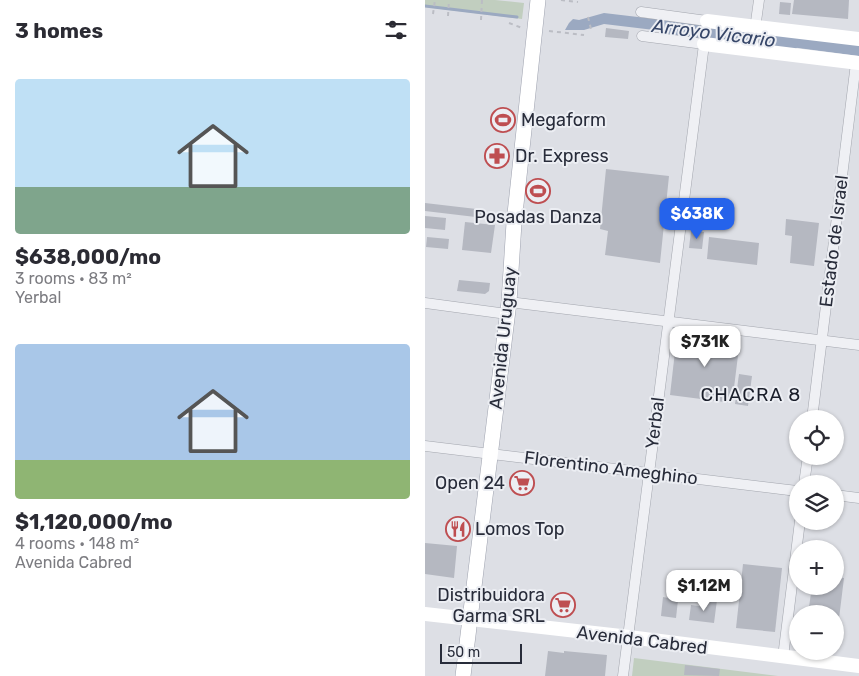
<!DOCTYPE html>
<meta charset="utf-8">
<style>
body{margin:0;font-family:Rubik,sans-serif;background:#f2f2f3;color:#2b2b33;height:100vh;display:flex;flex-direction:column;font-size:19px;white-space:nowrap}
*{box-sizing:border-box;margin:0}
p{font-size:16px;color:#7c7c81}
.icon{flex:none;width:28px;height:28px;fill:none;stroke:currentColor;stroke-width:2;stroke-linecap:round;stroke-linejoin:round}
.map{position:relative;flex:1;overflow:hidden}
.panel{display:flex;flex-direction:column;background:#fff;width:425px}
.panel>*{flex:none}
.tools{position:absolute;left:364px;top:410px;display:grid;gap:10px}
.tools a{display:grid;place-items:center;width:55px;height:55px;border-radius:50%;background:#fff;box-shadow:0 1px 4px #0004;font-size:25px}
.scale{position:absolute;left:15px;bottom:12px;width:82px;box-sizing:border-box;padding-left:5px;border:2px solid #282c3a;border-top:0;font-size:14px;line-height:18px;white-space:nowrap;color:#282c3a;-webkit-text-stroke:4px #eceef3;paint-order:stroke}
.price{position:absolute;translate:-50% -42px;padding:0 11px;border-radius:10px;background:#fff;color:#222;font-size:16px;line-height:32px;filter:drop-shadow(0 1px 2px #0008)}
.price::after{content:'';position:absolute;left:50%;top:30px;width:15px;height:11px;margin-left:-8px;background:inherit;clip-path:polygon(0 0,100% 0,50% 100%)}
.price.current{background:#2563eb;color:#fff}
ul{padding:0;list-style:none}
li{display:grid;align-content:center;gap:10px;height:265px;padding:0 15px}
li span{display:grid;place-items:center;height:155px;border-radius:5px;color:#555}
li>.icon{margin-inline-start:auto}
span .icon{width:90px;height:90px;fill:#fffc;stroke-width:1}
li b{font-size:21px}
h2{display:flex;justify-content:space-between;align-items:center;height:60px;padding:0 15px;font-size:21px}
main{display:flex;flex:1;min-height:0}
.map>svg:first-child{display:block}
</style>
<main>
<section class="panel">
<h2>3 homes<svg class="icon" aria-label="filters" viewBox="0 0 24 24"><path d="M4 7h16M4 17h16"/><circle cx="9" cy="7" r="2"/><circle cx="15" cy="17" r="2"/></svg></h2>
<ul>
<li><span style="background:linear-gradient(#bfe0f5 70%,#7fa58c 0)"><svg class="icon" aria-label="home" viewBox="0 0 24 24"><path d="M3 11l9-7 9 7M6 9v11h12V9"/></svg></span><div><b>$638,000/mo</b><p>3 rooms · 83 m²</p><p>Yerbal</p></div></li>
<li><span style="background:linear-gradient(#a9c7e8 75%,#8fb573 0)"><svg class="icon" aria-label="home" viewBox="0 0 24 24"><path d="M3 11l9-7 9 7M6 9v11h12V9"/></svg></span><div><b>$1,120,000/mo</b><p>4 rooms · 148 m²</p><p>Avenida Cabred</p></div></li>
</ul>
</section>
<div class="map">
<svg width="434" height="676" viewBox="0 0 434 676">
<rect width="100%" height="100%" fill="#dddfe5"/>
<g fill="#c1cebf">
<polygon points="0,0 70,0 99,3 97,19 0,7"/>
<polygon points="209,658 353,676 207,676"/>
</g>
<g fill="#9ba9c1">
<polygon points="179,13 272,24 271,35 179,24 159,30 140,30 144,23 148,19 154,20"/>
<polygon points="338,32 434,44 434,56 336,43"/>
</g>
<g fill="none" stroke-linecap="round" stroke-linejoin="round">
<polyline stroke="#9ba9c1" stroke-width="3" points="0,6 92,17"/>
<polyline stroke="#9ba9c1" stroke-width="20" points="245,28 363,43"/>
</g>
<g fill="#b5b8c1">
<polygon points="369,0 424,0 423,19 367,14"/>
<polygon points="355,2 366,3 365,15 354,14"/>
<polygon points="181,28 204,31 203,39 180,37"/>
<polygon points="181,169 244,176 235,263 180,255 183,231 175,229"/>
<polygon points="0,203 60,210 59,218 0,211"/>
<polygon points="0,216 21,218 20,230 0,228"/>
<polygon points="361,219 394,223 389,266 365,263 367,236 360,235"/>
<polygon points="40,222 70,225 66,253 37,250"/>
<polygon points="266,231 279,232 277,249 264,248"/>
<polygon points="2,237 24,239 23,249 1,247"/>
<polygon points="284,237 334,243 332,265 282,259"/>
<polygon points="34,280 65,283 64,291 60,294 32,291"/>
<polygon points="255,333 315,340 307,403 245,395 252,334"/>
<polygon points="314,374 327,376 323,406 310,404"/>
<polygon points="0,543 32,546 29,578 0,574"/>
<polygon points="318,564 357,568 350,632 311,628"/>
<polygon points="410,577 419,578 411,643 410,643 410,614 383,614 387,586 410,586"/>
<polygon points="238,597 253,600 251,618 236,616"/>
<polygon points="283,599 292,600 289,623 264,620 266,605 282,607"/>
<polygon points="123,651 139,653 139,651 182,655 180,676 120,676"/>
<polygon points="260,665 295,669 294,676 259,675"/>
</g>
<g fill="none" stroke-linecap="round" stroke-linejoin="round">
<defs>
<g id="street">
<polyline points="217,36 279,44"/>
<polyline points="327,50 334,0"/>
<polyline points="84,302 434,345"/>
<polyline points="0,303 82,314"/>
<polyline points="387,419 431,63"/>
<polyline points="0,446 372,491"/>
<polyline points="379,484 383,456"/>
<polyline points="410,495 434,498"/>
<polyline points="358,657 375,521"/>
<polyline points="198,676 282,21 216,12"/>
</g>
<polyline id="primary" points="38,676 84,302 89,223 113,0"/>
</defs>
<use href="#street" stroke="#a3a6ae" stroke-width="11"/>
<use href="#primary" stroke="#9ea2af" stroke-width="16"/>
<g stroke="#bbbdc4" stroke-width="2" stroke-dasharray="4 4" stroke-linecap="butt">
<polyline points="136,0 153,2"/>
<polyline points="8,14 10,0"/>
<polyline points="23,16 24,0"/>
<polyline points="163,17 166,29"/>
<polyline points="56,20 57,0"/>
<polyline points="84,23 97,28"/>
<polyline points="124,31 159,35"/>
</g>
<use href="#street" stroke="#eff0f4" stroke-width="10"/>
<g stroke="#fff" stroke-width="14">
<polyline points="282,21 434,39"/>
<polyline points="279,44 434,63"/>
<polyline points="0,614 196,636 434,666"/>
</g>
<use href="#primary" stroke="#fff" stroke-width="15"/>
</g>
<defs>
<symbol id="stadium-ring" viewBox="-11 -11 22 22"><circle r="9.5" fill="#eceef3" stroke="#be4e51" stroke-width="1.5"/><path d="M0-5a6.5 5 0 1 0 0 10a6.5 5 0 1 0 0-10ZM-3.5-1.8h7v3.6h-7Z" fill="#be4e51"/></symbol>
<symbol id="pharmacy-ring" viewBox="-11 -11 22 22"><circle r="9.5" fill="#eceef3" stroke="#be4e51" stroke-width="1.5"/><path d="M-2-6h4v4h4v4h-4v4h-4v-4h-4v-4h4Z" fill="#be4e51"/></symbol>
<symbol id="supermarket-ring" viewBox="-11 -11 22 22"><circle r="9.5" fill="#eceef3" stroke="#be4e51" stroke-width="1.5"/><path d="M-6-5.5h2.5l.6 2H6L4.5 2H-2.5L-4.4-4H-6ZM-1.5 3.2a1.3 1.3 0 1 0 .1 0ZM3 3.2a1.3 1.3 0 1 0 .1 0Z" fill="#be4e51"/></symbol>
<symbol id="restaurant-ring" viewBox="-11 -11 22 22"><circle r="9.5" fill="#eceef3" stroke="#be4e51" stroke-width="1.5"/><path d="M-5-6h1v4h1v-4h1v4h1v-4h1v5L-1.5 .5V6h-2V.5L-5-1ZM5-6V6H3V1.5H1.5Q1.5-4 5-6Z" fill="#be4e51"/></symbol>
</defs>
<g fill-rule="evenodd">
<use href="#stadium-ring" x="64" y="106" width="28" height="28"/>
<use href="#pharmacy-ring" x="58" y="142" width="28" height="28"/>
<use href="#stadium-ring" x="99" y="177" width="28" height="28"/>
<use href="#supermarket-ring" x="83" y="469" width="28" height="28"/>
<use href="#restaurant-ring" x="19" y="515" width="28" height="28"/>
<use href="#supermarket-ring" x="124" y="591" width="28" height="28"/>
</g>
<g text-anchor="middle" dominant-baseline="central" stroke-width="4" stroke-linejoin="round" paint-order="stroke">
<g font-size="18" fill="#282c3a" stroke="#eceef3" text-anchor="start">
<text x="96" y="120">Megaform</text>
<text x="90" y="156">Dr. Express</text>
<text x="113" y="217" text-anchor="middle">Posadas Danza</text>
<text x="80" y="483" text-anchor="end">Open 24</text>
<text x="50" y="529">Lomos Top</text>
<text x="120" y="595" text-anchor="end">Distribuidora<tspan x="120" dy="21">Garma SRL</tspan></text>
</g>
<g font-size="18" fill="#282c3a" stroke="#eceef3">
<text transform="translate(409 241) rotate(-83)">Estado de Israel</text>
<text transform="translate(78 338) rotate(-84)">Avenida Uruguay</text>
<text transform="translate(230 423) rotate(-83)">Yerbal</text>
<text transform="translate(186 468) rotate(7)">Florentino Ameghino</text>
<text transform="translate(217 640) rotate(7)">Avenida Cabred</text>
</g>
<g font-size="19" font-style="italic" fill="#374769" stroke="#eceef3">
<text transform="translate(289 33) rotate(7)">Arroyo Vicario</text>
</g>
<g font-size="19" letter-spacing="1" fill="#1a1e2a" stroke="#eceef3">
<text x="326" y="394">CHACRA 8</text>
</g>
</g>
</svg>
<div class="tools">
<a><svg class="icon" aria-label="locate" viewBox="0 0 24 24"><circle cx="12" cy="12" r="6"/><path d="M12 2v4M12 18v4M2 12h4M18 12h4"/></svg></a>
<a><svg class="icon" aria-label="layers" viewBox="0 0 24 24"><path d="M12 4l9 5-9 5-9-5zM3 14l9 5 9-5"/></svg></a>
<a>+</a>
<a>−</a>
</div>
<div class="scale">50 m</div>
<b class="price current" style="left:272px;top:240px">$638K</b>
<b class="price" style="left:280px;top:368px">$731K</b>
<b class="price" style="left:279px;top:612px">$1.12M</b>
</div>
</main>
